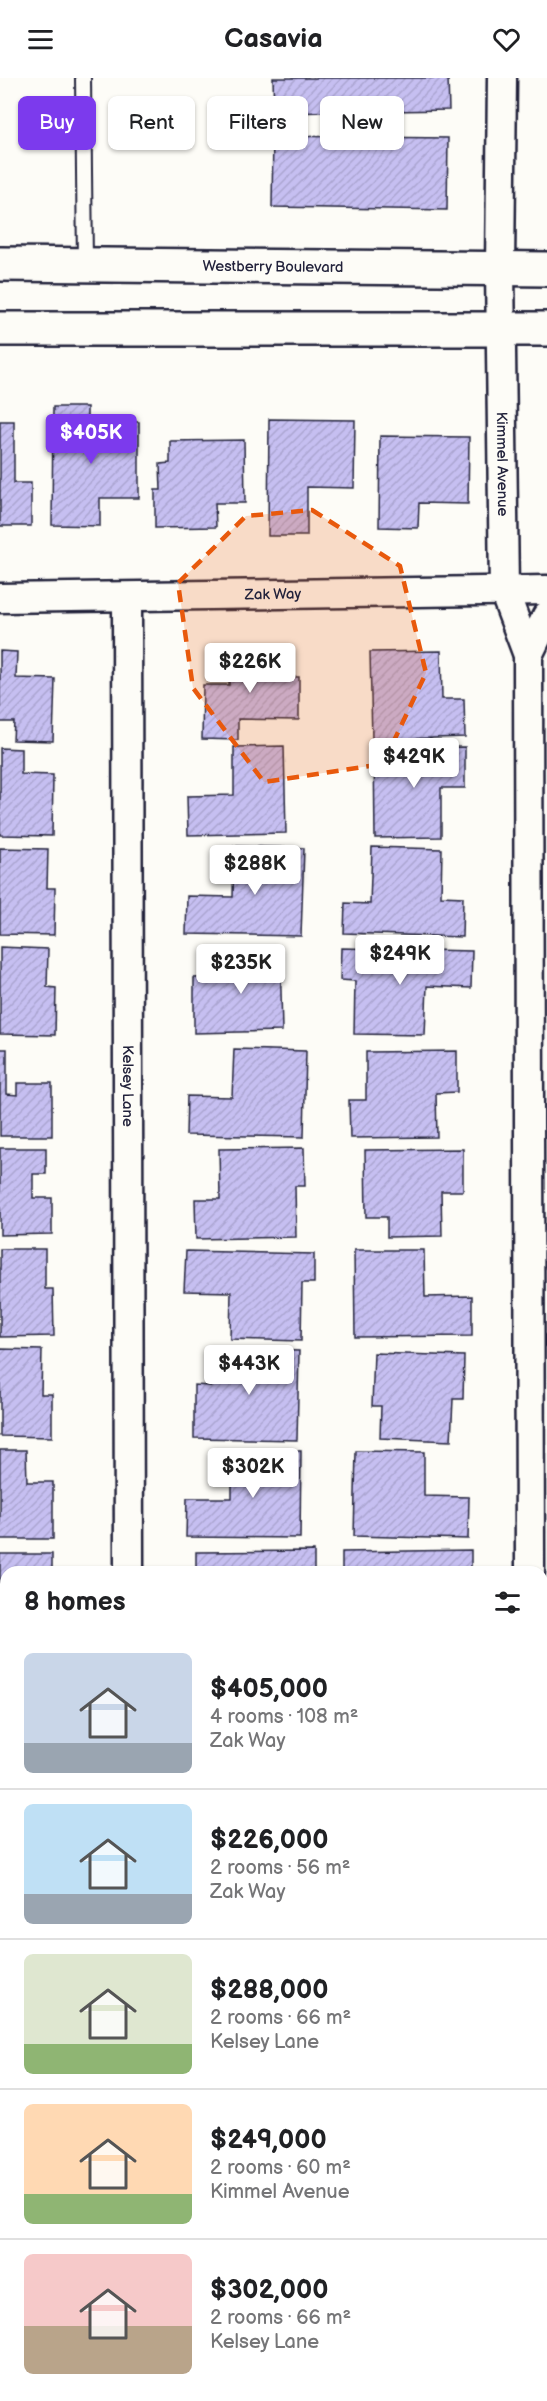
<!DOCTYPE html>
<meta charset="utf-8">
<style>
body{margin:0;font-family:"Balsamiq Sans",sans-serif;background:#f6f6f6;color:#202124;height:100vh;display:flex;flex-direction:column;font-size:22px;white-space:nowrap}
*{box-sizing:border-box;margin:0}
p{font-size:20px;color:#757577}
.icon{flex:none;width:33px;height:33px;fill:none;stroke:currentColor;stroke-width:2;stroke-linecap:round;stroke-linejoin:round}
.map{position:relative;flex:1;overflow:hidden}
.details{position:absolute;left:0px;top:1488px;width:548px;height:836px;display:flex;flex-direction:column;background:#fff;border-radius:18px 18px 0 0;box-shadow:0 2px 4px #0004}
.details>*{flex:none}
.banner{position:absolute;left:18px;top:18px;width:512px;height:54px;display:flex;gap:12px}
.price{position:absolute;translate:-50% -51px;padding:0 14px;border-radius:6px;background:#fff;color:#222;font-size:20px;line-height:39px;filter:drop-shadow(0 2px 3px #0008)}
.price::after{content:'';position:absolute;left:50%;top:36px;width:18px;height:14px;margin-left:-9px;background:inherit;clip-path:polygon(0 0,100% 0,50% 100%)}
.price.current{background:#7c3aed;color:#fff}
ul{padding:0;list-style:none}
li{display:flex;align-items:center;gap:18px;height:150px;padding:0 24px}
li+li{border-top:2px solid #e0e0e0}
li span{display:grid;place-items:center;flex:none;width:168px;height:120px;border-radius:9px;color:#555}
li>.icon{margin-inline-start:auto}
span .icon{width:72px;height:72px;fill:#fffc;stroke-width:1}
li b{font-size:26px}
h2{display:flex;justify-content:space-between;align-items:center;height:72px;padding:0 24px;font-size:26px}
.tag{padding:0 21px;border-radius:9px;background:#fff;box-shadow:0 2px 4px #0004;font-size:21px;line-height:54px}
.tag.current{background:#7c3aed;color:#fff}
header{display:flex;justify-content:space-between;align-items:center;height:78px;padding:0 24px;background:#fff;font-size:27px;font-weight:800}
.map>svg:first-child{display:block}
</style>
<header><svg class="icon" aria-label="menu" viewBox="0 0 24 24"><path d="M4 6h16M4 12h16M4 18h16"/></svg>Casavia<svg class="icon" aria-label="heart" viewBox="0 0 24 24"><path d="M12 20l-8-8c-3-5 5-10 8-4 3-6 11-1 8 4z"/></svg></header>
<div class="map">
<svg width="547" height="2323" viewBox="0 0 547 2323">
<defs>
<pattern id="building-hatch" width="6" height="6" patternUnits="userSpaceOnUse" patternTransform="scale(1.5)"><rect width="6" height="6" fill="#c6bff1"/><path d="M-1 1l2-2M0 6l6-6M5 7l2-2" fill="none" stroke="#aaa4d0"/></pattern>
</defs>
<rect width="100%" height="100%" fill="#fdfcf7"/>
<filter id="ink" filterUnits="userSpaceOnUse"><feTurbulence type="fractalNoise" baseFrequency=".0167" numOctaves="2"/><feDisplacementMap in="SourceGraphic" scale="12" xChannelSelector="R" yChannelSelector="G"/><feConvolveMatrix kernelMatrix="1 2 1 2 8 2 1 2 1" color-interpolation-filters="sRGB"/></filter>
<g filter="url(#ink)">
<g fill="url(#building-hatch)" stroke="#22223b" stroke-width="1.5">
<polygon points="273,0 448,0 449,32 274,35"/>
<polygon points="273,58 448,60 447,132 272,129"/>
<polygon points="53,329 87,329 87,343 139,344 139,420 100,420 100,448 52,447"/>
<polygon points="269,341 355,342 354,410 307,409 307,458 268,458"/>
<polygon points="0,343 14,343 14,405 31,405 31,448 0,448"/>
<polygon points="380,358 469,359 468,426 419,425 418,450 379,449"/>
<polygon points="244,362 245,425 215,425 216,449 155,450 155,412 161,412 160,386 170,385 170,363"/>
<polygon points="230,572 284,573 283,599 299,599 299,642 238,641 238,662 202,661 203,607 229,607"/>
<polygon points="0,573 17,574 16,600 55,601 53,663 13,662 14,644 0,644"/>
<polygon points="441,573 442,621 464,621 465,659 372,662 370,574"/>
<polygon points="284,668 286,755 188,757 187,718 234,717 234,669"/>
<polygon points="465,669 465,710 441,710 441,759 375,760 374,670"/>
<polygon points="0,670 21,671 21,696 53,697 52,758 0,757"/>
<polygon points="234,768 304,770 301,858 186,856 187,818 233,819"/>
<polygon points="372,769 442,771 441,818 463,819 462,859 344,855 345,825 370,826"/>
<polygon points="0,770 48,771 47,810 55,810 54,857 0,856"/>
<polygon points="0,869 48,871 47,909 56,910 55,957 0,956"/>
<polygon points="341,870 472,873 471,910 427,908 425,957 354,956 355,903 340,902"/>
<polygon points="280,873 282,953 194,955 194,900 221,899 221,875"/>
<polygon points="0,971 7,971 7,1016 17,1017 17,1005 52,1005 52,1058 0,1058"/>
<polygon points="234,971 306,973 304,1059 186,1057 187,1018 232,1019"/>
<polygon points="457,973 457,1014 436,1015 437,1059 350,1060 349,1022 366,1022 366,974"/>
<polygon points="0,1070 46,1070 46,1096 33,1096 33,1120 52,1120 52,1156 0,1157"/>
<polygon points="304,1070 305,1108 295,1108 296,1159 196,1161 195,1121 220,1121 219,1071"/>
<polygon points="463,1071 463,1113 441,1113 442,1158 387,1159 387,1139 366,1139 365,1072"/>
<polygon points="0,1171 45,1171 45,1211 53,1211 54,1258 0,1259"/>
<polygon points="354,1172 424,1172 425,1219 472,1218 472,1258 355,1259"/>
<polygon points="186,1173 314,1176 314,1205 302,1205 301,1263 230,1261 231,1214 184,1213"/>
<polygon points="0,1271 42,1272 41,1316 52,1316 52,1359 0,1358"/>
<polygon points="213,1271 299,1273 297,1362 194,1360 194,1307 211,1308"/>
<polygon points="374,1275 464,1278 463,1321 453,1321 451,1363 380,1360 381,1328 372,1328"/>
<polygon points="0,1372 26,1372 27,1404 53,1404 53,1461 0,1461"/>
<polygon points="232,1372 301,1373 300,1460 186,1459 187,1420 232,1420"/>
<polygon points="356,1373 424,1374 424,1418 469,1419 468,1461 354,1458"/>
<polygon points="471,1472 471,1494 342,1494 342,1474"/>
<polygon points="314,1473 314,1494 196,1494 196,1474"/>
<polygon points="0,1476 52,1476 52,1494 6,1494 6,1560 0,1560"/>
<rect x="542" y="1682" width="5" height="91"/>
<polygon points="0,1700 6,1700 6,1779 4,1779 4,1766 0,1766"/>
<polygon points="547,1957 547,2080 542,2081 542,1972 544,1971 543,1958"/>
</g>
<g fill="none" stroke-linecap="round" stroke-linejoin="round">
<defs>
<polyline id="service" points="83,0 85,185"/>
<g id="minor">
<path id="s1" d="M502,0l-2,191 4,322 24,64 2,917"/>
<path id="s2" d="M0,520l547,-8"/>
<path id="s3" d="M127,520l2,974"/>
<polyline points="528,577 547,538"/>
<polyline points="542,1606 547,1606"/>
<polyline points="0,1612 6,1612"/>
<polyline points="542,2193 547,2193"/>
<polyline points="542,2239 547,2239"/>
<polyline points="0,2258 6,2253"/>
<polyline points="0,2313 6,2299"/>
</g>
<g id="tertiary">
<path id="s4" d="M0,186l547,5"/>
<polyline points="0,251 547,251"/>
</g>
</defs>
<use href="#service" stroke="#22223b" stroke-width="18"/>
<use href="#minor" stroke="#22223b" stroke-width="33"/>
<use href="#tertiary" stroke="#22223b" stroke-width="38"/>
<use href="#service" stroke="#fdfcf7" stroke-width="14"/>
<use href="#minor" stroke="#fdfcf7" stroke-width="28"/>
<use href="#tertiary" stroke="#fdfcf7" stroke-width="33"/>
</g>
</g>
<path fill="#e8590c" fill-opacity="0.2" stroke="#e8590c" stroke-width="4.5" stroke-dasharray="12 8" stroke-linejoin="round" d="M312,432l88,56 26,107 -43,91 -119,18 -71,-94 -15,-105 68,-67z"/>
<g text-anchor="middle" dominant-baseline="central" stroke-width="6" stroke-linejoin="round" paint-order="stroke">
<g font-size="15" fill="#22223b" stroke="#fdfcf7">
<text stroke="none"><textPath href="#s4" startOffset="273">Westberry Boulevard</textPath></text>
<text stroke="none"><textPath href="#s1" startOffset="386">Kimmel Avenue</textPath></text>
<text stroke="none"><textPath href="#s2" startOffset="273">Zak Way</textPath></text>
<text stroke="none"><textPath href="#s3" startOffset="488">Kelsey Lane</textPath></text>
</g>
</g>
</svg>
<b class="price current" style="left:91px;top:387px">$405K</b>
<b class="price" style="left:250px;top:616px">$226K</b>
<b class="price" style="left:414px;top:711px">$429K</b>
<b class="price" style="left:255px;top:818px">$288K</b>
<b class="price" style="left:400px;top:908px">$249K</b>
<b class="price" style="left:241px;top:917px">$235K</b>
<b class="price" style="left:249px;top:1318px">$443K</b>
<b class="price" style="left:253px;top:1421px">$302K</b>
<div class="banner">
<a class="tag current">Buy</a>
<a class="tag">Rent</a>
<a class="tag">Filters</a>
<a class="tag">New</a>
</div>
<section class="details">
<h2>8 homes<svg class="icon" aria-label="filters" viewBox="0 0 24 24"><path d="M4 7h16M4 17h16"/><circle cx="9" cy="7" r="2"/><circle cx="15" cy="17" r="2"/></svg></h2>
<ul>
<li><span style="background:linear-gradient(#c9d6e8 75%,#9aa5b1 0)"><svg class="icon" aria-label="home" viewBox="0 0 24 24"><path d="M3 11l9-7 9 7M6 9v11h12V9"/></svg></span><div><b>$405,000</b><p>4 rooms · 108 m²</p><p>Zak Way</p></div></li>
<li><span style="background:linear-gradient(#bfe0f5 75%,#9aa5b1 0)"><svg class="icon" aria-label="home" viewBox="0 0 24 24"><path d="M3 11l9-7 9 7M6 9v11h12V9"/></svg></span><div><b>$226,000</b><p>2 rooms · 56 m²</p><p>Zak Way</p></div></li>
<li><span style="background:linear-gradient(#dfe7d0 75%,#8fb573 0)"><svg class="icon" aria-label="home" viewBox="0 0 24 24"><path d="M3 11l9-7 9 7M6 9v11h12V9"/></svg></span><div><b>$288,000</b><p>2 rooms · 66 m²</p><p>Kelsey Lane</p></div></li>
<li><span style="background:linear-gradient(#ffd9b3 75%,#8fb573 0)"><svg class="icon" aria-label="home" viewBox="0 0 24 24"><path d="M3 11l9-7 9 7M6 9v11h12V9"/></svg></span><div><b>$249,000</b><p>2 rooms · 60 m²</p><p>Kimmel Avenue</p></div></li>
<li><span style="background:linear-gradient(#f6c9c9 60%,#b9a48a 0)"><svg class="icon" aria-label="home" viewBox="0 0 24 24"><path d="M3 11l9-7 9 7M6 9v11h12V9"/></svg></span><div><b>$302,000</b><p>2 rooms · 66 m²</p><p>Kelsey Lane</p></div></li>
</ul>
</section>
</div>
